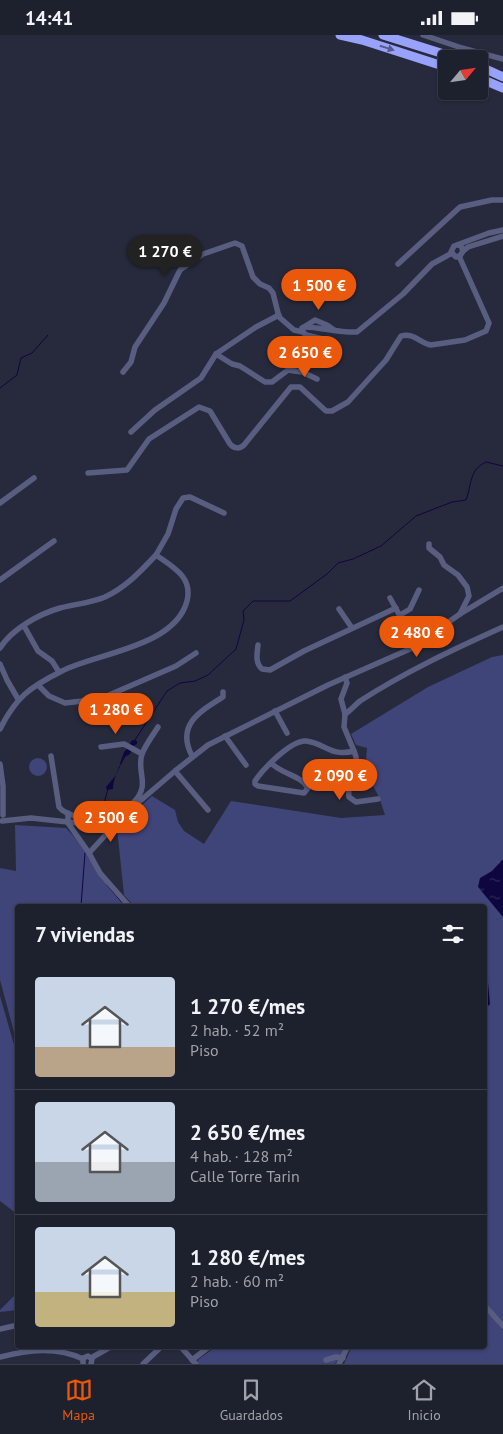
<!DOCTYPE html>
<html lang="es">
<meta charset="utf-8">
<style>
body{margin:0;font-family:"PT Sans",sans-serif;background:#252835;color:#f1f3f6;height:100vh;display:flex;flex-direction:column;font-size:19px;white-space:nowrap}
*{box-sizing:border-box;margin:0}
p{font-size:16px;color:#a0a3aa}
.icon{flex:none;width:28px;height:28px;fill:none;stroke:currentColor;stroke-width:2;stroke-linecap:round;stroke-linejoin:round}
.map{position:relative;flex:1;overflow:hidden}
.details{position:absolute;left:15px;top:869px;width:472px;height:445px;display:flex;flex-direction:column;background:#1d202d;border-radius:5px;box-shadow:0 1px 4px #0004,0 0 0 1px #3b3e49}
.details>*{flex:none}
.needle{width:32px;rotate:61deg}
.buttons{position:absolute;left:438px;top:15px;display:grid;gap:10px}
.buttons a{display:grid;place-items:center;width:50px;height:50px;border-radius:5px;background:#1d202d;box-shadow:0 1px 4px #0004,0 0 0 1px #3b3e49;font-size:25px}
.price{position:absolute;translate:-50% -42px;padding:0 11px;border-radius:18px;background:#ea580c;color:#fff;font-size:16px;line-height:32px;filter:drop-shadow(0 1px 2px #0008)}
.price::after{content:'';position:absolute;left:50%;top:30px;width:15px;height:11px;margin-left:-8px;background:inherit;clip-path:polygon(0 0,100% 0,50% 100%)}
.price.on{background:#222;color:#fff}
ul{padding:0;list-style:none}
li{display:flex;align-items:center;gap:15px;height:125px;padding:0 20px}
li+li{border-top:1px solid #3b3e49}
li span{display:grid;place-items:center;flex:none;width:140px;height:100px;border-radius:5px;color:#555}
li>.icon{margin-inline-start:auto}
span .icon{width:60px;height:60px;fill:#fffc;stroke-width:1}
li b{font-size:21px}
h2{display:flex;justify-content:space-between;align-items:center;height:60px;padding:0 20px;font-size:21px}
.status{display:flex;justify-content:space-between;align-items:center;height:35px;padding:0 25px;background:#1d202d;direction:ltr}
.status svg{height:14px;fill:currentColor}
.dock{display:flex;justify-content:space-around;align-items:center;height:70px;border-top:1px solid #3b3e49;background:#1d202d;font-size:14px;color:#a0a3aa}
.dock a{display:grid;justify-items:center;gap:2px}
.dock .on{color:#ea580c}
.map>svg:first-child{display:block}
</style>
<div class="status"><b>14:41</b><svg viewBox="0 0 49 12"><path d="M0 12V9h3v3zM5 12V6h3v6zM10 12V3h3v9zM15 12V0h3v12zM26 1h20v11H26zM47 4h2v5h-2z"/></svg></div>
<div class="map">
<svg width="503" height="1329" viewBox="0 0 503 1329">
<defs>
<pattern id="water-ripples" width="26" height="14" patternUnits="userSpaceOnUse" patternTransform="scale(1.25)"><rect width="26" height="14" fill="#0e063f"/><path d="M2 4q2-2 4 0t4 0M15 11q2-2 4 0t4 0" fill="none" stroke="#302a5b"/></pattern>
</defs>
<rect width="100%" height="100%" fill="#272a3c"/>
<g fill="#3f4479">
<polygon points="503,620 503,1289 485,1268 485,871 134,871 124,860 117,793 152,761 175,775 178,787 184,796 204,809 231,766 341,783 385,780 379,762 365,736 367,713 356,710 351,699 428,652 492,622"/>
<circle cx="38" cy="732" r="9"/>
<polygon points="15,790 66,793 75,803 126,871 18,871 17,1008 0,945 0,833 16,836"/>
<polygon points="0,961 17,1020 17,1179 0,1166"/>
<polygon points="17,1258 17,1275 0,1277 0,1275"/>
<polygon points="485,1274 503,1295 503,1329 344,1329 352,1311 485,1311"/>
<polygon points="217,1311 345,1311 340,1321 324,1323 338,1325 335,1329 199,1329 197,1327 199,1324"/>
</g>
<g fill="url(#water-ripples)">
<path d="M133,704l4,2v3l-4,2 -3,8 -5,3c-5,10 -12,21 -12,32l-6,1 -1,-3 10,-12 8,-23z"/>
<polygon points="503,824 503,882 478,852 480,843 492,836"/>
<polygon points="485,942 488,947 490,969 485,974"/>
</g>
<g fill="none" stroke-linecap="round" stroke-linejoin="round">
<g stroke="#0e063f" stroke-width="1">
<polyline points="0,353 17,340 21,323 32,318 48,300"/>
<path d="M135,705l32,-49 13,-8 15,-2 13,-6 28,-26 8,-29 -1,-9 10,-10h37l37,-27 11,-11 15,-4 28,-13 35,-30 36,-14 14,-2c6,-16 3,-30 20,-38l17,4"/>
<polyline points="106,780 103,772 108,754"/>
<polyline points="107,850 125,871"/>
<polyline points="81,871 85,818"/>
</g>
<g stroke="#595e81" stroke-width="5.5">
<polyline points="423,0 462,13 503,24"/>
<polyline points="458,210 461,211 463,216 460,221 456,222 451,217 454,211 489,198 503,195"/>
<polyline points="463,216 468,212 503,201"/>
<polyline points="398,229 460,172 492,165 503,165"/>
<path d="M304,292c17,0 35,6 53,5l46,-38 29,-30 20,-11"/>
<polyline points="304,292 315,285 327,290 334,295"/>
<polyline points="302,293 303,297 306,300 323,304"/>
<polyline points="216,319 232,329 240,331 265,347 272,347 288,335 302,337 317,344"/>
<polyline points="123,337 131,327 135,312 164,268 180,235 203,219 235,208 242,211 253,242 260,249 269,253 273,258 279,282 294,295 303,297"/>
<polyline points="131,397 155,375 201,343 216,319 256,292 279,280"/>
<path d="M88,438l39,-3 22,-31 50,-32 11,4 20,33c4,5 10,5 14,1l47,-58h9l26,24h6l16,-9 38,-42 15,-24c12,-4 19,7 30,9l34,-5 21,-9 3,-8 -30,-67"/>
<polyline points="0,468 34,443"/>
<polyline points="429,509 429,513 440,522 444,530 458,540 467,552 469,561 460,579"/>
<polyline points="156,520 168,499 176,474 183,463 190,462 224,478"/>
<polyline points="0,545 54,506"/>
<polyline points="390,563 416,610"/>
<polyline points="339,574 352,593"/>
<polyline points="400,580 410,574 419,555"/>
<polyline points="24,591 38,616 52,626 59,637"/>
<path d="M258,610c-1,9 -3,18 4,24l8,1 34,-19 92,-43"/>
<path d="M0,613c12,-19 39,-34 60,-40 15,-4 31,-5 45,-11 21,-10 35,-25 51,-42 17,12 37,22 31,46 -12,46 -90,52 -125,70 -32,16 -46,26 -62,58"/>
<polyline points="0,629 7,645 18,664"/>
<polyline points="38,650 49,661 65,668 100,664 176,631 196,618"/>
<polyline points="275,676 287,698"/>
<path d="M345,679c6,-4 10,-9 15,-13 45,-29 94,-52 143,-74"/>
<polyline points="225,701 246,730"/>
<polyline points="101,712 124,709 142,719"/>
<path d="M354,716c9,20 -8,29 -5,46l7,5 22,-3"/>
<path d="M51,721l8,51c6,9 37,15 48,14 6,-1 10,-4 14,-8"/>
<path d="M192,721c-16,-31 7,-44 31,-59v-5"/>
<path d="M271,728c10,11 30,12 37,25l-4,5 -46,-7 -3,-2v-3c8,-12 36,-41 51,-40 19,2 24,16 48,10l-10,-24 1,-13 -4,-15 6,-16 -2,-6"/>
<polyline points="0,729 3,751 3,780"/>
<polyline points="175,736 208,775"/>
<path d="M134,767c17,-18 2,-30 8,-48 4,-10 11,-19 16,-27"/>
<polyline points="68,778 68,788 89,818 100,838 129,871"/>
<polyline points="2,786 31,783 105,791 112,790 175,736 208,710 328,650 410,614 460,579 503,553"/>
<polyline points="89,818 111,794 112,790"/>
<polyline points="485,1271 503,1291"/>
<polyline points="0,1294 18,1290"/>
<polyline points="180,1311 196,1329"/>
<path d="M0,1322c28,-7 56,-11 83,2"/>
<polyline points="91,1323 112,1311"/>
<polyline points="192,1325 210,1311"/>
<polyline points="326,1325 336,1322 343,1323"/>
<polyline points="83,1329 83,1323 88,1321 92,1324 91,1329"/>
<polyline points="143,1329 162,1311"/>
<polyline points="339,1329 348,1311"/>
</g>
<g stroke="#98a2fa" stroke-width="9">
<polyline points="340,0 362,5 446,32"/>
<polyline points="383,0 460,24"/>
<polyline points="479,31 503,42"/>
<polyline points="479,43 503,53"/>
</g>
</g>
<defs><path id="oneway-solid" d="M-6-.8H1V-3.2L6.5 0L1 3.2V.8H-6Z" transform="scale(1.25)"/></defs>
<use fill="#545a8c" href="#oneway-solid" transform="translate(387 13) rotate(17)"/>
</svg>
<div class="buttons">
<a><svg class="needle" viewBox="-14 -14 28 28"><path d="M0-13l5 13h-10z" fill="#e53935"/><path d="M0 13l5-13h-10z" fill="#a0a3aa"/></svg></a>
</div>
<b class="price on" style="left:165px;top:242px">1 270 €</b>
<b class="price" style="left:319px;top:276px">1 500 €</b>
<b class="price" style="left:305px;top:343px">2 650 €</b>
<b class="price" style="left:417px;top:623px">2 480 €</b>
<b class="price" style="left:116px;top:700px">1 280 €</b>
<b class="price" style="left:340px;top:766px">2 090 €</b>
<b class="price" style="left:111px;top:808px">2 500 €</b>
<section class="details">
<h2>7 viviendas<svg class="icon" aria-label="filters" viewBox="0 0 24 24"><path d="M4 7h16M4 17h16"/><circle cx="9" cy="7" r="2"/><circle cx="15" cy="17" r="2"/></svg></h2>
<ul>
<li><span style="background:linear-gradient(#c9d6e8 70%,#b9a48a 0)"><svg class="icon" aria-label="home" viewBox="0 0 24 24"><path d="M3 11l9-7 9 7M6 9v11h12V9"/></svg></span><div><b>1 270 €/mes</b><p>2 hab. · 52 m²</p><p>Piso</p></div></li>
<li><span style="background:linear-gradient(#c9d6e8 60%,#9aa5b1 0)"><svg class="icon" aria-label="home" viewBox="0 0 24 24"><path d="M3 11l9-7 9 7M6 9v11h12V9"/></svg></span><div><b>2 650 €/mes</b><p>4 hab. · 128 m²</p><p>Calle Torre Tarin</p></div></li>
<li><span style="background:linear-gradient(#c9d6e8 65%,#c2b280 0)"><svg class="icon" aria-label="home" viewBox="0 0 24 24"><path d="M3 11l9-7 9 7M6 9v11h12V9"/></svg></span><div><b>1 280 €/mes</b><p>2 hab. · 60 m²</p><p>Piso</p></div></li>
</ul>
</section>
</div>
<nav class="dock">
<a class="on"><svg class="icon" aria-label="map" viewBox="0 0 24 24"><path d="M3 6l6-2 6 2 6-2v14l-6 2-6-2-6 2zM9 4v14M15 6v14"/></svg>Mapa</a>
<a><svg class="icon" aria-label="saved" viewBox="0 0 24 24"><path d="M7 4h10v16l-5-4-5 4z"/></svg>Guardados</a>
<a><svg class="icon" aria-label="home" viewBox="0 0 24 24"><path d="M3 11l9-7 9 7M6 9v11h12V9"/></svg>Inicio</a>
</nav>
